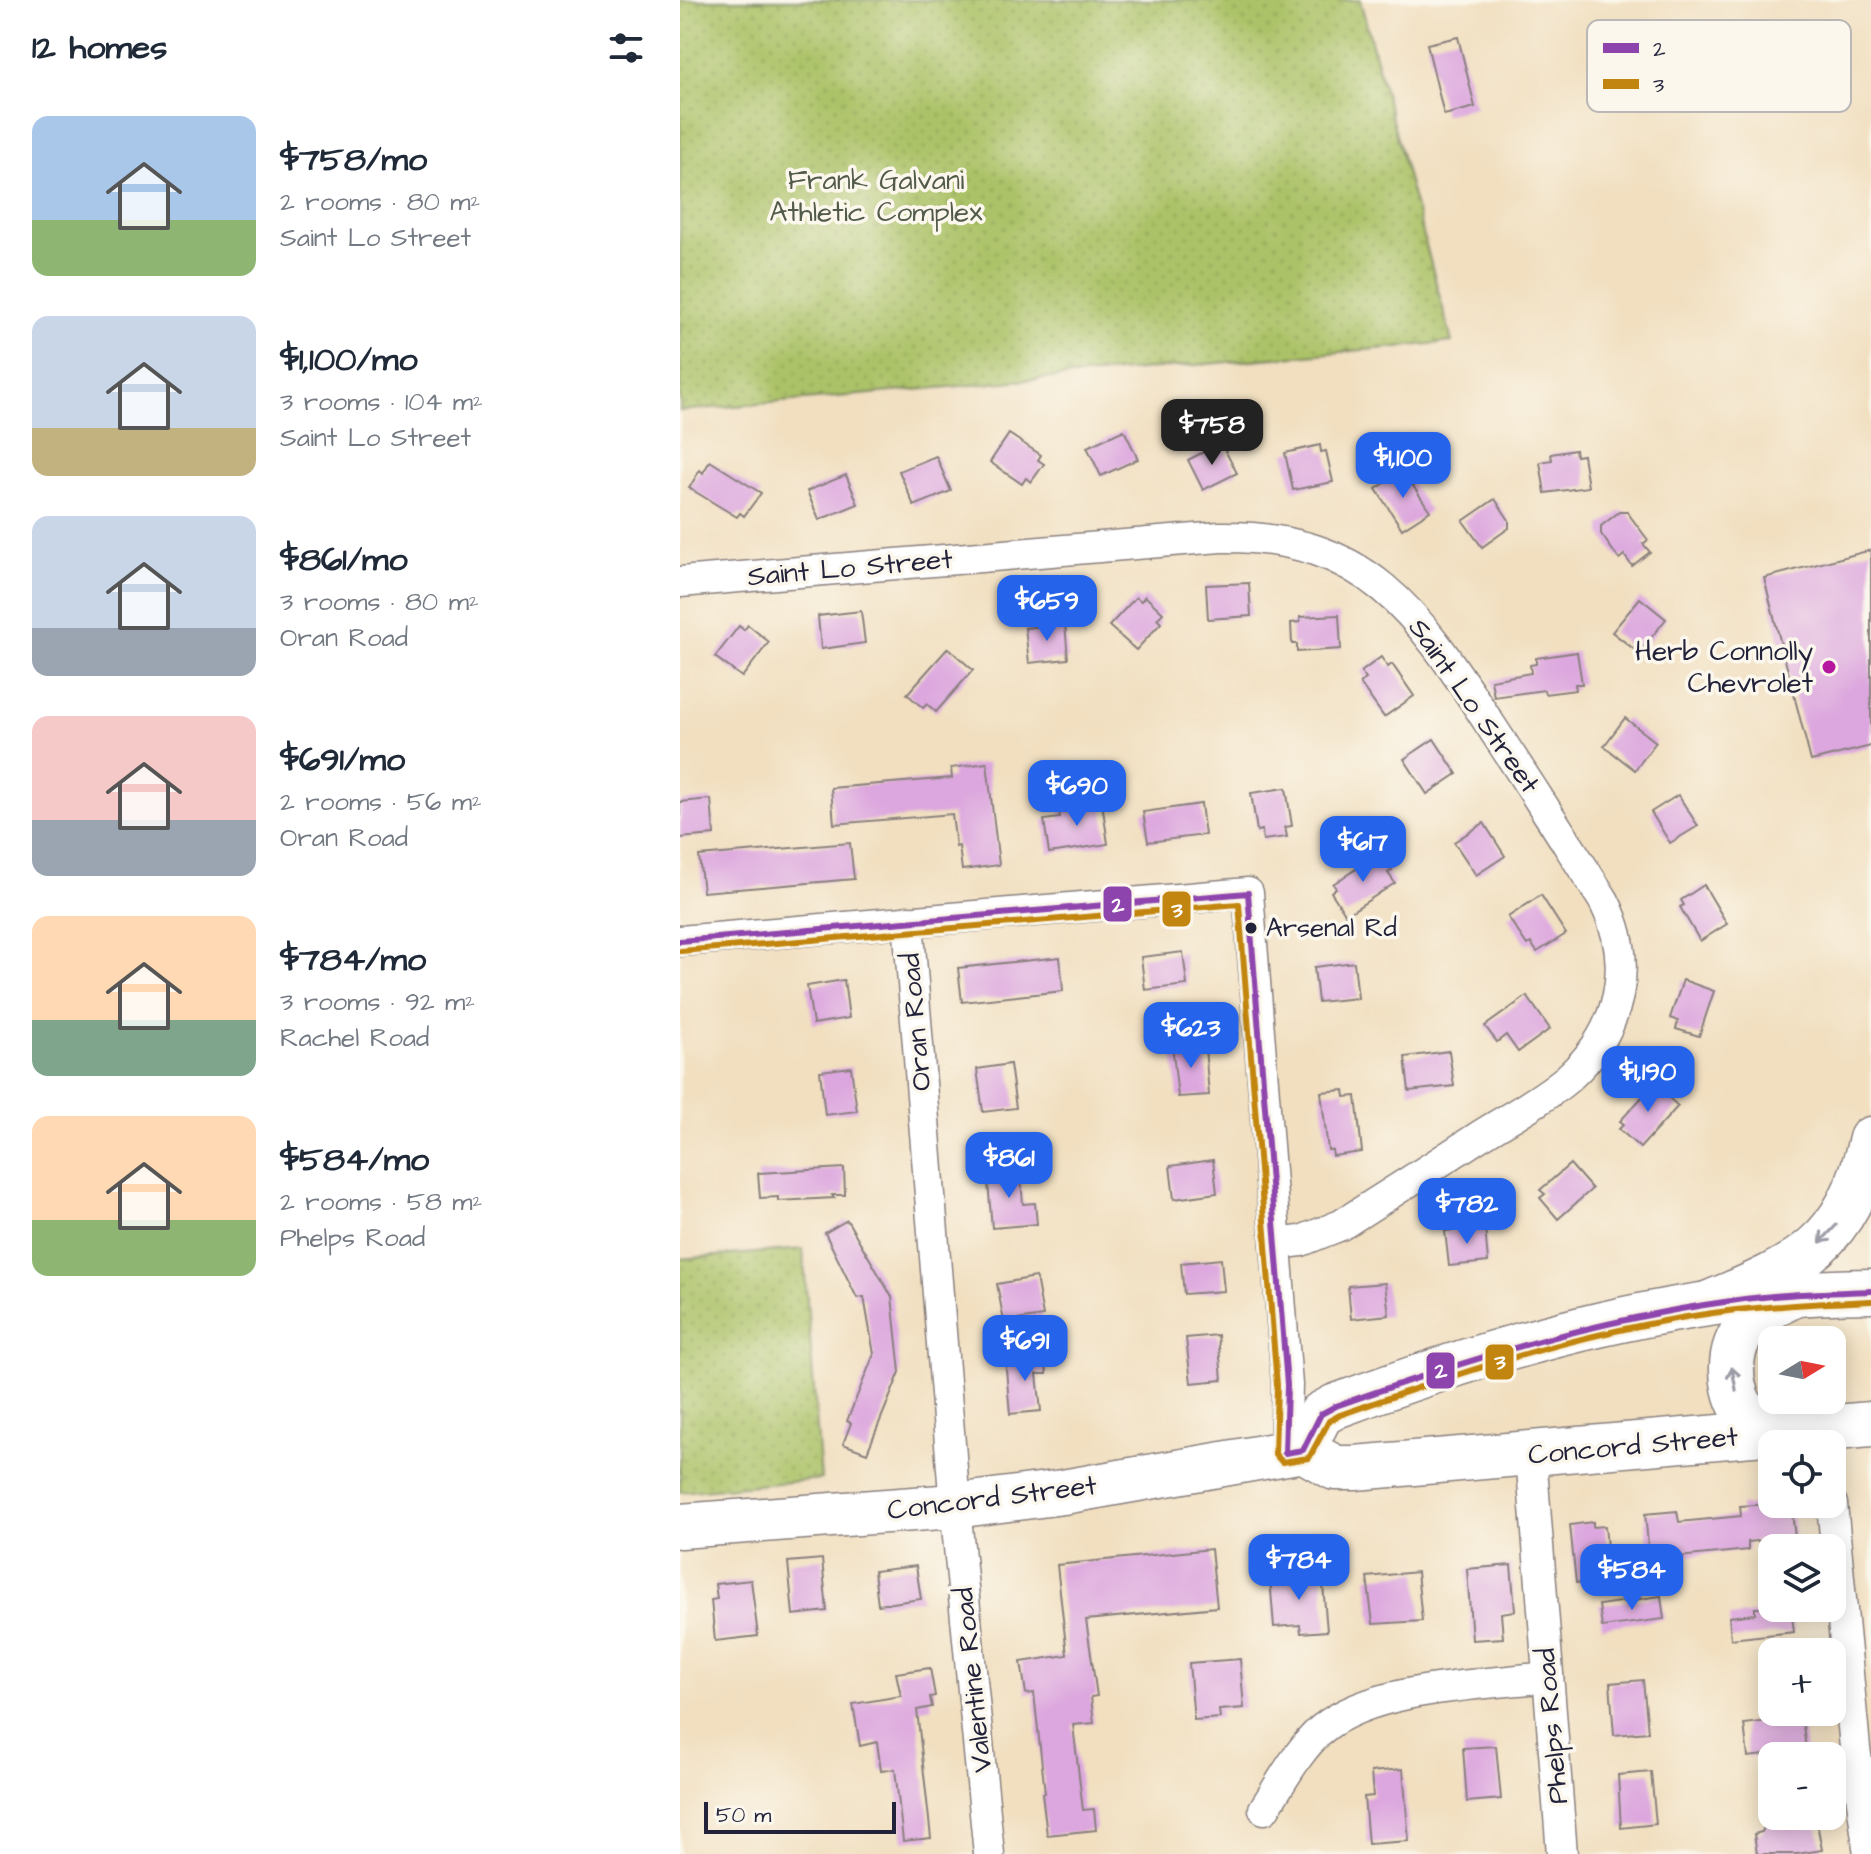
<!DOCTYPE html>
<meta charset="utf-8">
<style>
body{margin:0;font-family:"Architects Daughter",sans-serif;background:#f6f6f7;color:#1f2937;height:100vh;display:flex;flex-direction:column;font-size:30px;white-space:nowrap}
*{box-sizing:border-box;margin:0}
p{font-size:26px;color:#747a83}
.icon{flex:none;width:44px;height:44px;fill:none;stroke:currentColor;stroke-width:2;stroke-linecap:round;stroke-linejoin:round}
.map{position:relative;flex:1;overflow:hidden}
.side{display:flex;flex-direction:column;background:#fff;width:680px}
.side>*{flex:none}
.needle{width:52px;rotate:80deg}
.fabs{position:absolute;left:1078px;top:1326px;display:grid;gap:16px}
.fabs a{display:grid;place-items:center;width:88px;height:88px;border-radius:16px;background:#fff;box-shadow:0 4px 20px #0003;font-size:40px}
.scale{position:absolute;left:24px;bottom:20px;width:192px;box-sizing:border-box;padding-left:8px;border:4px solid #22223b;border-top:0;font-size:22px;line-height:28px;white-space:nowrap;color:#22223b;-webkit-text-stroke:6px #fbf7ec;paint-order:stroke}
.price{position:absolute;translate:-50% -68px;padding:0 18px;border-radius:16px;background:#2563eb;color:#fff;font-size:26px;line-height:52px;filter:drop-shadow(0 2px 4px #0008)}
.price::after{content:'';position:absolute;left:50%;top:48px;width:24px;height:18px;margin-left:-12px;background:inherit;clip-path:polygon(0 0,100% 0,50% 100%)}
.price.on{background:#222;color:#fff}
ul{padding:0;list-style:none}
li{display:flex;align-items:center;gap:24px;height:200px;padding:0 32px}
li span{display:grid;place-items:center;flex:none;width:224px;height:160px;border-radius:16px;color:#555}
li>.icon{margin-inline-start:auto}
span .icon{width:96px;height:96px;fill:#fffc;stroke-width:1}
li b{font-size:34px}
h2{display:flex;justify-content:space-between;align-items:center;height:96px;padding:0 32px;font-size:34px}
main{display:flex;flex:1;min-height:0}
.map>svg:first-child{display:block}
</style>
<main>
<section class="side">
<h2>12 homes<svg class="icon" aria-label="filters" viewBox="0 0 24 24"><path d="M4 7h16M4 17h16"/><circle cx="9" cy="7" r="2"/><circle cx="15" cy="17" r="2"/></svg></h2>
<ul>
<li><span style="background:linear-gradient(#a9c7e8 65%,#8fb573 0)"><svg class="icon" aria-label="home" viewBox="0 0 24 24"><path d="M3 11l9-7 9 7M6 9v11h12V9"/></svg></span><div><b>$758/mo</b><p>2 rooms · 80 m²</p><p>Saint Lo Street</p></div></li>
<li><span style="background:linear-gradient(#c9d6e8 70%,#c2b280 0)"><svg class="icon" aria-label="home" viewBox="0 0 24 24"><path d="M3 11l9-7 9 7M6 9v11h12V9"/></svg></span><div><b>$1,100/mo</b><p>3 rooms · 104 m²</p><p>Saint Lo Street</p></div></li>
<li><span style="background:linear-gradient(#c9d6e8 70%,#9aa5b1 0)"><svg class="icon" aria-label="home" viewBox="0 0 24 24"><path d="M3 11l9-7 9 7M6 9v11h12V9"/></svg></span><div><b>$861/mo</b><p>3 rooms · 80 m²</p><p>Oran Road</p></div></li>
<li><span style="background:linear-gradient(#f6c9c9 65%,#9aa5b1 0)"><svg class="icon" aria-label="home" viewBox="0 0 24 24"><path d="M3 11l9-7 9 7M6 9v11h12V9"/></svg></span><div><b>$691/mo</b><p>2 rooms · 56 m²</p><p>Oran Road</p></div></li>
<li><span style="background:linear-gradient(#ffd9b3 65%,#7fa58c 0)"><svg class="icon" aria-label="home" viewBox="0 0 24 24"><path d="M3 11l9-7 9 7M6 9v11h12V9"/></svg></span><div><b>$784/mo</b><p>3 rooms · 92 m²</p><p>Rachel Road</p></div></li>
<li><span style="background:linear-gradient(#ffd9b3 65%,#8fb573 0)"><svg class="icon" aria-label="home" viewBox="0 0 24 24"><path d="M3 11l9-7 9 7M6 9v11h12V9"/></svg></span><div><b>$584/mo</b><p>2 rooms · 58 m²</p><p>Phelps Road</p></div></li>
</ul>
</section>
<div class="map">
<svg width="1191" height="1854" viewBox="0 0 1191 1854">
<defs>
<pattern id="park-dots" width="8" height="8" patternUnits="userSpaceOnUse" patternTransform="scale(2)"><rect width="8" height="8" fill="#acc267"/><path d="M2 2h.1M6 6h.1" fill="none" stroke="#94a65a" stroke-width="1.8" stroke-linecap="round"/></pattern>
</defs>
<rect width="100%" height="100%" fill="#fbf7ec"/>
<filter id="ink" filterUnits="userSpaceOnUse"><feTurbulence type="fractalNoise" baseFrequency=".0125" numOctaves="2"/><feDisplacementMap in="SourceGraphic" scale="16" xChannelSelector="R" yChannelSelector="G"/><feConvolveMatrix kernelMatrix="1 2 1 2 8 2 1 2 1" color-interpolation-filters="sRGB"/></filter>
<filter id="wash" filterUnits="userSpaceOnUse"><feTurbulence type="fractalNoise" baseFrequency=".006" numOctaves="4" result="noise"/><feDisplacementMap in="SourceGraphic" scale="32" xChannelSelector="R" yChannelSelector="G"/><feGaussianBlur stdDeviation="1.8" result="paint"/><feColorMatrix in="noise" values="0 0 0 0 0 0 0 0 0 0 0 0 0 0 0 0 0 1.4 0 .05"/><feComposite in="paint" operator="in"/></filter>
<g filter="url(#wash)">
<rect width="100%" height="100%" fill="#f1dfc0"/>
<g fill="url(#park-dots)" stroke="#677251" stroke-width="2">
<polygon points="0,0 680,0 772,342 0,411"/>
<polygon points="123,1249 141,1479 0,1492 0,1259"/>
</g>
<g id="blocks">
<g fill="#dca6de">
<polygon points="778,37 795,107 764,115 747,44"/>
<polygon points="444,430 458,459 421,476 407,447"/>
<polygon points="329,434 361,455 358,460 364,464 351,482 346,478 342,484 310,462"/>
<polygon points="541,443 557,473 523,490 508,460"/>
<polygon points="640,445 641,452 646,451 653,482 613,490 605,453"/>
<polygon points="895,450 896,456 903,455 908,487 865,493 860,462 872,460 871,454"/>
<polygon points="256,456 271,491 234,506 219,471"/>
<polygon points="30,461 81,493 64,516 60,513 57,517 9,488 20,470 23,473"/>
<polygon points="723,471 750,511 722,529 696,489"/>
<polygon points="166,475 178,504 139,520 127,491"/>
<polygon points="815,499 829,520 829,528 802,547 783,521"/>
<polygon points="939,512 947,512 968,540 963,544 970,552 952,566 944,555 939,559 921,534 921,526"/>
<polygon points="1191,550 1191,746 1131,761 1084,578"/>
<polygon points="569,583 571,616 528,619 526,585"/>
<polygon points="465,596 483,613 477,619 481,623 456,650 429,626 456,597 461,601"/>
<polygon points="960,598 986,619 959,653 932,632"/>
<polygon points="181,611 185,643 141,649 138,616"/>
<polygon points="659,615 661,649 617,652 617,644 612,644 611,623 620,622 620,617"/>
<polygon points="385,624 388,659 349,663 345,628"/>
<polygon points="68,625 89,642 62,677 35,657 59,626 64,630"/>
<polygon points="268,648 293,670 256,712 247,704 243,708 227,694"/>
<polygon points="897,652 902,684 895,684 896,690 865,694 864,690 814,697 811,680 851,673 850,665 856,664 856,658"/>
<polygon points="701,657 708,667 712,664 734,696 704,717 680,683 686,679 681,672"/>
<polygon points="945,718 976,742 955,770 924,746"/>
<polygon points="754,739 777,774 747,794 724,759"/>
<polygon points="307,763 319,865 282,870 279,846 276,847 272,814 154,824 151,788 272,778 271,768"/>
<polygon points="606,788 612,826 605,827 607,837 583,840 582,830 577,831 571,793"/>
<polygon points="998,795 1018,826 990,843 971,812"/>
<polygon points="31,799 34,835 0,838 0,802"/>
<polygon points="422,802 428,844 369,853 364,820 380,818 379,809"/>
<polygon points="521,804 525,835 468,842 463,812"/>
<polygon points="804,823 825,856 796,875 774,842"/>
<polygon points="170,843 174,879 23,892 19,856"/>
<polygon points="701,853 712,870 708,873 715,883 666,915 651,892 656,888 653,884"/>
<polygon points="1024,885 1047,924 1020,941 1000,907 1004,905 1001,900"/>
<polygon points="861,895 886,934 857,952 851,943 847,945 828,917"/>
<polygon points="503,952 507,985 465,990 461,957"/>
<polygon points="380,957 383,991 282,1002 278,968"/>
<polygon points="674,962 678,998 638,1002 634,967"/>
<polygon points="164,980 169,1018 133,1024 127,986"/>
<polygon points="1003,980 1034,991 1019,1036 996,1029 998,1021 990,1018"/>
<polygon points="847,996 870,1029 838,1052 826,1035 817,1042 805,1026"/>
<polygon points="516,1042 517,1049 525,1048 529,1095 498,1097 492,1044"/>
<polygon points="769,1051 774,1086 729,1091 725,1057"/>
<polygon points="330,1064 336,1108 303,1112 297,1069"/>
<polygon points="171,1067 177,1111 145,1115 140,1071"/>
<polygon points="978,1080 993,1093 989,1098 998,1106 960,1148 939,1129 944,1124 940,1121"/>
<polygon points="664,1090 665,1097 676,1096 682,1152 653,1156 652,1150 648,1150 641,1092"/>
<polygon points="533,1160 537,1193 494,1199 490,1166"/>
<polygon points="890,1164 912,1189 878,1219 860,1198 865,1194 860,1190"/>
<polygon points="164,1168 165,1195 152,1195 154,1198 98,1201 98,1197 80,1198 78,1173"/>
<polygon points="340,1168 343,1204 355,1203 357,1224 312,1228 307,1171"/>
<polygon points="167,1220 212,1297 220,1372 187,1453 163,1444 171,1423 167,1421 194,1354 184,1297 177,1298 145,1233"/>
<polygon points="805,1227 808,1262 769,1266 765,1231"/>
<polygon points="541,1259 544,1291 504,1294 501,1263"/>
<polygon points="356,1277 363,1316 324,1322 317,1284"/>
<polygon points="705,1283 709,1315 671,1319 668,1286"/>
<polygon points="538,1335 542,1380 511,1383 506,1338"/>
<polygon points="365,1354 367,1374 357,1374 361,1411 330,1414 325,1358"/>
<polygon points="1092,1504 1111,1504 1115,1537 1068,1542 1068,1550 997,1557 998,1560 970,1563 965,1514 997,1511 999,1522 1061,1516 1060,1506"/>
<polygon points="913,1522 913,1527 925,1526 930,1579 896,1583 890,1525"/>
<polygon points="531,1549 537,1607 406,1620 417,1696 411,1697 414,1723 393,1725 403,1810 414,1809 416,1830 367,1835 362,1793 365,1793 354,1693 346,1694 341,1662 387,1655 377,1565"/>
<polygon points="142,1559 147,1611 113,1615 108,1562"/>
<polygon points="831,1565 835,1611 821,1613 823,1638 792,1640 787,1569"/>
<polygon points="236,1566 241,1599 198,1605 194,1571"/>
<polygon points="737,1572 742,1621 693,1624 687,1577"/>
<polygon points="642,1573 647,1631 621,1633 620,1625 594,1627 590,1578"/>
<polygon points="71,1580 78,1636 35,1641 31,1600 37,1599 35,1584"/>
<polygon points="981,1596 984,1619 922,1627 919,1605"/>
<polygon points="1075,1608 1111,1608 1114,1632 1051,1639 1049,1617 1075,1614"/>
<polygon points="560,1659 564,1708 539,1710 540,1718 514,1720 509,1663"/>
<polygon points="250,1668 255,1696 250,1697 252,1707 237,1710 251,1838 223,1841 215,1769 201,1771 197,1742 180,1746 173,1704 221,1696 216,1673"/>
<polygon points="963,1680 968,1732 934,1735 930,1683"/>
<polygon points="1122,1717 1126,1750 1068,1757 1064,1724"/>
<polygon points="816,1746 821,1799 787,1802 783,1748"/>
<polygon points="723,1769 729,1841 688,1844 684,1797 693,1796 691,1772"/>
<polygon points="971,1772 976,1824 941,1828 938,1775"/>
<polygon points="1100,1816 1114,1823 1121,1821 1122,1826 1137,1823 1142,1850 1117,1854 1077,1854 1074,1834 1082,1832 1087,1820 1092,1817"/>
</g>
</g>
</g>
<g filter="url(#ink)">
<use href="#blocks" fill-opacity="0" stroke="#8a807e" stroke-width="2"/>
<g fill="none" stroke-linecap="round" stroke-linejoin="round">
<defs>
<g id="minor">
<path d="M0,582l540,-45c152,-2 201,81 275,195 37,56 73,113 109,169 32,63 17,130 -36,177 -28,24 -62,41 -93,61 -44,29 -89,57 -134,86l-40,16 -25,3"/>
<polyline points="228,921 275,1506 309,1854"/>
<polyline points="0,941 568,893 607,1385 605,1453"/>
<polyline points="851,1455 882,1854"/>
<polyline points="1152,1504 1175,1748 1189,1854"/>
<path d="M584,1809c17,-26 34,-59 58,-80 52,-43 160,-44 226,-52"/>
</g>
<g id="primary">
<path d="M1104,1432c-14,-6 -34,-13 -43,-26 -6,-10 -9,-25 -9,-36 -1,-39 26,-58 58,-73"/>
<path d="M623,1450l18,-36 15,-8c172,-64 350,-114 535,-115"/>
<polyline points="0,1526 275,1506 383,1492 623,1450 655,1468 675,1468 1191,1424"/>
</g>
<path id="trunk" d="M1027,1304c95,-39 140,-60 164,-165"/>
</defs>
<use href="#minor" stroke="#8a807e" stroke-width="33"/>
<use href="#primary" stroke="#8a807e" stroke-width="47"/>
<use href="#trunk" stroke="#8a807e" stroke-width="47"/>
<use href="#minor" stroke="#fff" stroke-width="30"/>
<use href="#primary" stroke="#fff" stroke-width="44"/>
<use href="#trunk" stroke="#fff" stroke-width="44"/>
<defs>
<path id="bus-1" d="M0,941l568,-48 39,492 -2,68 18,-3 18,-36 15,-8c129,-46 259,-86 395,-105 46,-7 93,-8 140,-10"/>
<path id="bus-2" d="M1,951l558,-47 38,481 -2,69 7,8 27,-4 20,-37 11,-6c129,-46 260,-89 396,-105 45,-5 90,-7 135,-9"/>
</defs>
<use href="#bus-1" stroke="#fbf7ec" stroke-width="12"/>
<use href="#bus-2" stroke="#fbf7ec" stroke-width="12"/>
<use href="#bus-1" stroke="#8e44ad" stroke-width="6"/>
<use href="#bus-2" stroke="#c2850f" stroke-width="6"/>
</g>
<defs><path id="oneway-shaft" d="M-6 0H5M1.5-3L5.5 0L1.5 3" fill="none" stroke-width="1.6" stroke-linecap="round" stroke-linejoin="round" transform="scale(2)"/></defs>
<g stroke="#9c9ca7">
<use href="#oneway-shaft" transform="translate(1148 1234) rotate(133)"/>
<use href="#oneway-shaft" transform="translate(1054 1379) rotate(-101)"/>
</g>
</g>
<circle fill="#b5179e" stroke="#fbf7ec" stroke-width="3" cx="1149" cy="667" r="8"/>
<circle fill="#22223b" stroke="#fbf7ec" stroke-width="3" cx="571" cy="928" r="7"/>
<g text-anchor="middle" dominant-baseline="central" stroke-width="7" stroke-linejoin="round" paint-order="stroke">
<g font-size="26" fill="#22223b" stroke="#fbf7ec" text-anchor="start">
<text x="586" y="928">Arsenal Rd</text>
</g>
<g font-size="28" fill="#525a4a" stroke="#fbf7ec">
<text x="196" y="180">Frank Galvani<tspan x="196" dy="32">Athletic Complex</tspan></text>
</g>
<g font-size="28" fill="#22223b" stroke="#fbf7ec">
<text transform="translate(170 568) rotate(-5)">Saint Lo Street</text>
<text transform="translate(794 706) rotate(55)">Saint Lo Street</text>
<text transform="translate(236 1022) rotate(-95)">Oran Road</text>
<text transform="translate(953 1446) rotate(-5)">Concord Street</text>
<text transform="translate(312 1498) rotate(-7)">Concord Street</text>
<text transform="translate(293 1680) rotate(-96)">Valentine Road</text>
<text transform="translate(872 1726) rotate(-95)">Phelps Road</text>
</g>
<g font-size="28" fill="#22223b" stroke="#fbf7ec" text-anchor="end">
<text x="1133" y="651">Herb Connolly<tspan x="1133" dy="32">Chevrolet</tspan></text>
</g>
</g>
<rect x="907" y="20" width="264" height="92" rx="12" fill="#fbf7ec" stroke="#bab7b7" stroke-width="2"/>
<rect x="923" y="43" width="36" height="10" fill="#8e44ad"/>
<rect x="923" y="79" width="36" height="10" fill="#c2850f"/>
<g font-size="22" fill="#22223b">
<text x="973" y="56">2</text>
<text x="973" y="92">3</text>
</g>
<g stroke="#fbf7ec" stroke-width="3">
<rect x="422" y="885" width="31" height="38" rx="8" fill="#8e44ad"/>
<rect x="481" y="890" width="31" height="38" rx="8" fill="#c2850f"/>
<rect x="804" y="1343" width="31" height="38" rx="8" fill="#c2850f"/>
<rect x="745" y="1351" width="31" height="39" rx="8" fill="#8e44ad"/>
</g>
<g font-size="22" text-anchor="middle" font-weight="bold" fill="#fff">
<text x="438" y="912">2</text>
<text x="497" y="917">3</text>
<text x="820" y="1369">3</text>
<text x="761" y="1378">2</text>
</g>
</svg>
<div class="fabs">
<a><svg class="needle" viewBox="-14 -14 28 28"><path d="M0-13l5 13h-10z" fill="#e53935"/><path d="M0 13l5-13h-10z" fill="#747a83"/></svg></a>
<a><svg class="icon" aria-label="locate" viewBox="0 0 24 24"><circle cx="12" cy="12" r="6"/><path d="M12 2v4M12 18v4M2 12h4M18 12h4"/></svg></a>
<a><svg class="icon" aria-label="layers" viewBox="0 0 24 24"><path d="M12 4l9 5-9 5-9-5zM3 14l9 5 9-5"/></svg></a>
<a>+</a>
<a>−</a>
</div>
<div class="scale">50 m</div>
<b class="price on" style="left:532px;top:467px">$758</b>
<b class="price" style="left:723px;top:500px">$1,100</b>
<b class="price" style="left:367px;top:643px">$659</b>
<b class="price" style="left:397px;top:828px">$690</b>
<b class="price" style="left:683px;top:884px">$617</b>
<b class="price" style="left:511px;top:1070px">$623</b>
<b class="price" style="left:968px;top:1114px">$1,190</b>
<b class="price" style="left:329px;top:1200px">$861</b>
<b class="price" style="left:787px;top:1246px">$782</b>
<b class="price" style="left:345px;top:1383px">$691</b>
<b class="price" style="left:619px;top:1602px">$784</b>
<b class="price" style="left:952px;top:1612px">$584</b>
</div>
</main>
